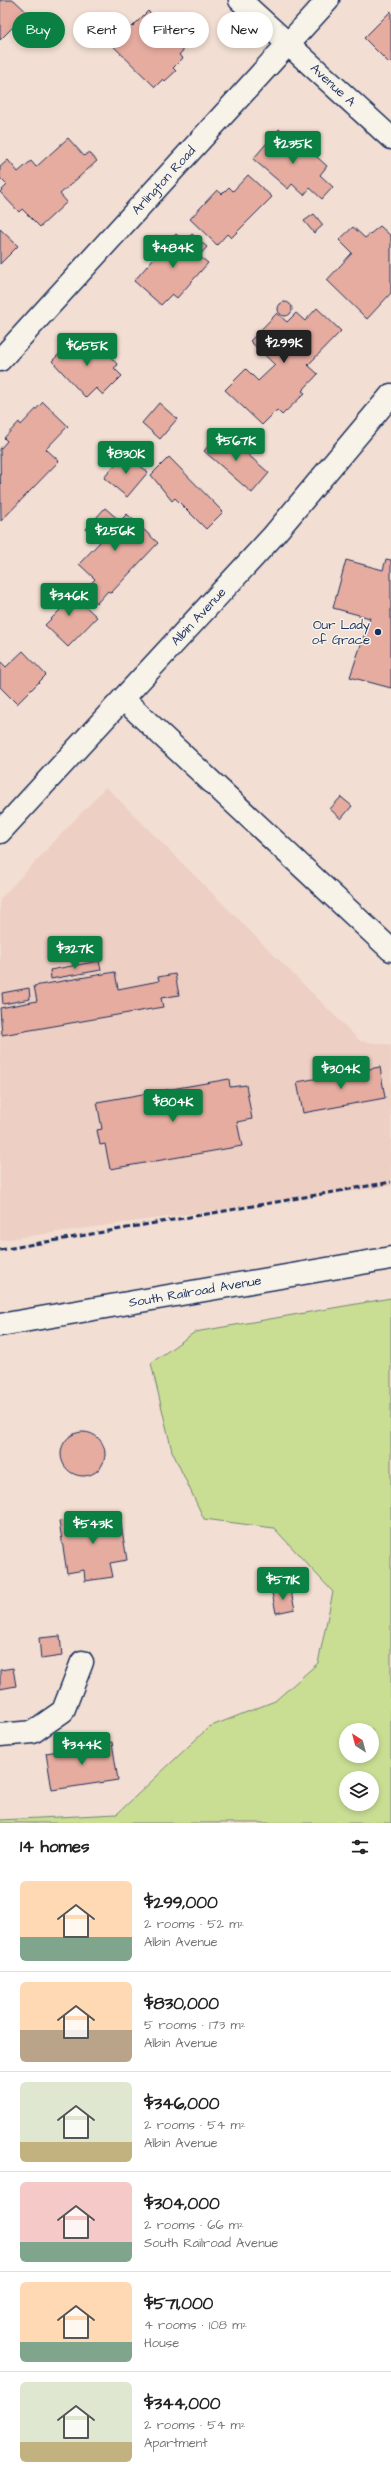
<!DOCTYPE html>
<meta charset="utf-8">
<style>
body{margin:0;font-family:"Architects Daughter",sans-serif;background:#f2f2f2;color:#222;height:100vh;display:flex;flex-direction:column;font-size:15px;white-space:nowrap}
*{box-sizing:border-box;margin:0}
p{font-size:13px;color:#767676}
.icon{flex:none;width:22px;height:22px;fill:none;stroke:currentColor;stroke-width:2;stroke-linecap:round;stroke-linejoin:round}
.map{position:relative;height:1823px;overflow:hidden}
.drawer{display:flex;flex-direction:column;background:#fff;flex:1}
.drawer>*{flex:none}
.banner{position:absolute;left:12px;top:12px;width:367px;height:36px;display:flex;gap:8px}
.needle{width:26px;rotate:324deg}
.buttons{position:absolute;left:339px;top:1723px;display:grid;gap:8px}
.buttons a{display:grid;place-items:center;width:40px;height:40px;border-radius:50%;background:#fff;box-shadow:0 2px 6px #0003;font-size:20px}
.price{position:absolute;translate:-50% -34px;padding:0 9px;border-radius:4px;background:#0b8043;color:#fff;font-size:13px;line-height:26px;filter:drop-shadow(0 1px 2px #0008)}
.price::after{content:'';position:absolute;left:50%;top:24px;width:12px;height:9px;margin-left:-6px;background:inherit;clip-path:polygon(0 0,100% 0,50% 100%)}
.price.current{background:#222;color:#fff}
ul{padding:0;list-style:none}
li{display:flex;align-items:center;gap:12px;height:100px;padding:0 20px}
li+li{border-top:1px solid #e0e0e0}
li span{display:grid;place-items:center;flex:none;width:112px;height:80px;border-radius:6px;color:#555}
li>.icon{margin-inline-start:auto}
span .icon{width:48px;height:48px;fill:#fffc;stroke-width:1}
li b{font-size:17px}
h2{display:flex;justify-content:space-between;align-items:center;height:48px;padding:0 20px;font-size:17px}
.pill{padding:0 14px;border-radius:18px;background:#fff;box-shadow:0 2px 6px #0003;font-size:14px;line-height:36px}
.pill.current{background:#0b8043;color:#fff}
.map>svg:first-child{display:block}
</style>
<div class="map">
<svg width="391" height="1823" viewBox="0 0 391 1823">
<rect width="100%" height="100%" fill="#f2ded2"/>
<filter id="ink" filterUnits="userSpaceOnUse"><feTurbulence type="fractalNoise" baseFrequency=".025" numOctaves="2"/><feDisplacementMap in="SourceGraphic" scale="8" xChannelSelector="R" yChannelSelector="G"/><feConvolveMatrix kernelMatrix="1 2 1 2 8 2 1 2 1" color-interpolation-filters="sRGB"/></filter>
<g filter="url(#ink)">
<polygon fill="#eecfc3" points="106,787 360,1041 391,1045 391,1186 0,1240 0,899"/>
<path fill="#cade93" stroke="#728678" fill-rule="evenodd" d="M391,1298v525h-391v-3l117,-6 92,-87 66,-26 43,-38 15,-71 -59,-64 -70,-9 -32,-68 -21,-88 44,-31zM346,1730h26v26h-26zM346,1778h26v26h-26z"/>
<g fill="#e6aca0" stroke="#1b2f5e">
<polygon points="0,0 14,0 34,19 23,29 17,23 0,40"/>
<polygon points="148,11 163,26 157,32 166,41 173,34 186,47 179,55 183,58 173,68 176,71 165,81 163,79 155,87 107,40 125,20 132,27"/>
<polygon points="391,11 391,61 389,63 364,38"/>
<polygon points="279,129 294,142 297,139 327,166 320,175 333,187 322,199 310,188 304,195 292,184 288,189 253,159"/>
<polygon points="68,138 84,156 89,152 97,161 60,194 67,202 40,227 22,209 19,212 0,192 7,185 0,178 0,167 8,160 18,172 31,161 36,167"/>
<polygon points="248,175 272,197 231,238 227,234 217,245 190,219 217,190 222,194 229,187 233,191"/>
<polygon points="314,214 323,225 314,233 304,221"/>
<polygon points="380,226 391,236 391,293 367,319 327,280 352,253 339,240 353,227 365,238"/>
<polygon points="0,229 18,246 0,264"/>
<polygon points="176,234 185,242 192,234 207,247 199,256 208,263 177,298 172,294 161,305 134,281 161,250 166,254 169,251 165,247"/>
<circle cx="285" cy="309" r="7"/>
<polygon points="317,308 341,331 308,365 318,374 302,391 305,393 282,415 277,410 262,425 225,390 246,369 258,381 275,365 250,341 277,313 287,322 296,313 305,321"/>
<polygon points="79,335 97,353 102,348 118,365 114,368 122,376 103,395 96,388 86,398 52,361"/>
<polygon points="43,402 68,426 46,449 59,461 1,521 0,449 7,441 4,438 19,422 21,425"/>
<polygon points="159,403 177,419 160,439 142,423"/>
<polygon points="221,431 269,473 252,493 204,451"/>
<polygon points="124,453 148,472 127,497 104,478"/>
<polygon points="169,457 223,512 206,529 175,498 172,501 151,475"/>
<polygon points="105,508 120,521 127,514 158,543 111,593 108,591 97,603 84,591 95,579 79,564 100,542 86,529"/>
<polygon points="386,559 391,560 391,688 350,677 370,618 333,608 346,560 383,570"/>
<polygon points="58,585 71,597 73,595 97,617 68,647 45,625 60,610 46,598"/>
<polygon points="23,651 46,675 17,704 0,687 0,661 6,667"/>
<polygon points="341,797 352,806 341,819 330,809"/>
<polygon points="99,961 101,970 51,979 50,970"/>
<polygon points="115,972 118,989 159,981 158,977 175,974 179,995 161,998 163,1007 2,1035 0,1008 37,1001 34,986"/>
<polygon points="29,988 30,999 3,1004 2,993"/>
<polygon points="380,1067 385,1098 303,1113 297,1082"/>
<polygon points="229,1079 230,1087 246,1085 252,1119 237,1122 242,1146 110,1169 105,1144 100,1145 97,1130 102,1129 97,1102"/>
<circle cx="83" cy="1454" r="22"/>
<polygon points="119,1512 127,1560 110,1563 113,1577 85,1581 84,1570 67,1573 59,1521"/>
<polygon points="290,1588 295,1609 276,1613 272,1593"/>
<polygon points="60,1636 62,1656 41,1659 39,1638"/>
<polygon points="13,1668 16,1686 0,1689 0,1670"/>
<polygon points="112,1742 118,1780 52,1790 46,1753"/>
</g>
<g fill="none" stroke-linecap="round" stroke-linejoin="round">
<defs>
<g id="minor">
<path id="s1" d="M240,0l151,138"/>
<path id="s2" d="M0,360l328,-360"/>
<polyline points="123,699 391,950"/>
<path id="s3" d="M0,832l272,-295 119,-142"/>
<path id="s4" d="M0,1325l391,-67"/>
<polyline points="0,1735 33,1732 63,1711 82,1662"/>
</g>
</defs>
<use href="#minor" stroke="#1b2f5e" stroke-width="25"/>
<use href="#minor" stroke="#f7f3e8" stroke-width="22"/>
<polyline stroke="#1b2f5e" stroke-width="3" stroke-dasharray="6 3" stroke-linecap="butt" points="0,1250 391,1182"/>
</g>
</g>
<circle fill="#1b2f5e" stroke="#f7f3e8" stroke-width="1.5" cx="378" cy="632" r="4"/>
<g text-anchor="middle" dominant-baseline="central" stroke-width="3" stroke-linejoin="round" paint-order="stroke">
<g font-size="13" fill="#1b2f5e" stroke="#f7f3e8">
<text stroke="none"><textPath href="#s1" startOffset="126">Avenue A</textPath></text>
<text stroke="none"><textPath href="#s2" startOffset="243">Arlington Road</textPath></text>
<text stroke="none"><textPath href="#s3" startOffset="293">Albin Avenue</textPath></text>
<text stroke="none"><textPath href="#s4" startOffset="198">South Railroad Avenue</textPath></text>
</g>
<g font-size="13" fill="#1b2f5e" stroke="#f7f3e8" text-anchor="end">
<text x="370" y="625">Our Lady<tspan x="370" dy="15">of Grace</tspan></text>
</g>
</g>
</svg>
<div class="buttons">
<a><svg class="needle" viewBox="-14 -14 28 28"><path d="M0-13l5 13h-10z" fill="#e53935"/><path d="M0 13l5-13h-10z" fill="#767676"/></svg></a>
<a><svg class="icon" aria-label="layers" viewBox="0 0 24 24"><path d="M12 4l9 5-9 5-9-5zM3 14l9 5 9-5"/></svg></a>
</div>
<b class="price" style="left:293px;top:165px">$235K</b>
<b class="price" style="left:173px;top:269px">$484K</b>
<b class="price current" style="left:284px;top:364px">$299K</b>
<b class="price" style="left:87px;top:367px">$655K</b>
<b class="price" style="left:236px;top:462px">$567K</b>
<b class="price" style="left:126px;top:475px">$830K</b>
<b class="price" style="left:115px;top:552px">$256K</b>
<b class="price" style="left:69px;top:617px">$346K</b>
<b class="price" style="left:75px;top:970px">$327K</b>
<b class="price" style="left:341px;top:1090px">$304K</b>
<b class="price" style="left:173px;top:1123px">$804K</b>
<b class="price" style="left:93px;top:1545px">$543K</b>
<b class="price" style="left:283px;top:1601px">$571K</b>
<b class="price" style="left:82px;top:1766px">$344K</b>
<div class="banner">
<a class="pill current">Buy</a>
<a class="pill">Rent</a>
<a class="pill">Filters</a>
<a class="pill">New</a>
</div>
</div>
<section class="drawer">
<h2>14 homes<svg class="icon" aria-label="filters" viewBox="0 0 24 24"><path d="M4 7h16M4 17h16"/><circle cx="9" cy="7" r="2"/><circle cx="15" cy="17" r="2"/></svg></h2>
<ul>
<li><span style="background:linear-gradient(#ffd9b3 70%,#7fa58c 0)"><svg class="icon" aria-label="home" viewBox="0 0 24 24"><path d="M3 11l9-7 9 7M6 9v11h12V9"/></svg></span><div><b>$299,000</b><p>2 rooms · 52 m²</p><p>Albin Avenue</p></div></li>
<li><span style="background:linear-gradient(#ffd9b3 60%,#b9a48a 0)"><svg class="icon" aria-label="home" viewBox="0 0 24 24"><path d="M3 11l9-7 9 7M6 9v11h12V9"/></svg></span><div><b>$830,000</b><p>5 rooms · 173 m²</p><p>Albin Avenue</p></div></li>
<li><span style="background:linear-gradient(#dfe7d0 75%,#c2b280 0)"><svg class="icon" aria-label="home" viewBox="0 0 24 24"><path d="M3 11l9-7 9 7M6 9v11h12V9"/></svg></span><div><b>$346,000</b><p>2 rooms · 54 m²</p><p>Albin Avenue</p></div></li>
<li><span style="background:linear-gradient(#f6c9c9 75%,#7fa58c 0)"><svg class="icon" aria-label="home" viewBox="0 0 24 24"><path d="M3 11l9-7 9 7M6 9v11h12V9"/></svg></span><div><b>$304,000</b><p>2 rooms · 66 m²</p><p>South Railroad Avenue</p></div></li>
<li><span style="background:linear-gradient(#ffd9b3 75%,#7fa58c 0)"><svg class="icon" aria-label="home" viewBox="0 0 24 24"><path d="M3 11l9-7 9 7M6 9v11h12V9"/></svg></span><div><b>$571,000</b><p>4 rooms · 108 m²</p><p>House</p></div></li>
<li><span style="background:linear-gradient(#dfe7d0 75%,#c2b280 0)"><svg class="icon" aria-label="home" viewBox="0 0 24 24"><path d="M3 11l9-7 9 7M6 9v11h12V9"/></svg></span><div><b>$344,000</b><p>2 rooms · 54 m²</p><p>Apartment</p></div></li>
</ul>
</section>
